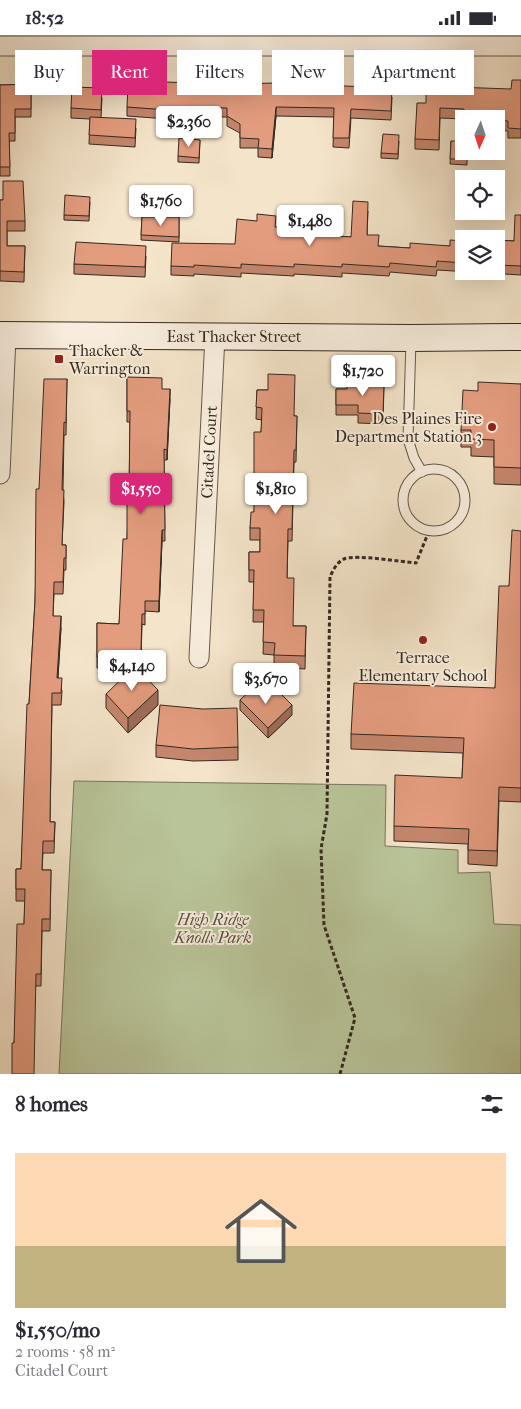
<!DOCTYPE html>
<meta charset="utf-8">
<style>
body{margin:0;font-family:"IM FELL French Canon",serif;background:#f2f2f3;color:#2b2b33;height:100vh;display:flex;flex-direction:column;font-size:19px;white-space:nowrap}
*{box-sizing:border-box;margin:0}
p{font-size:16px;color:#7c7c81}
.icon{flex:none;width:28px;height:28px;fill:none;stroke:currentColor;stroke-width:2;stroke-linecap:round;stroke-linejoin:round}
.map{position:relative;height:1039px;overflow:hidden}
.side{display:flex;flex-direction:column;background:#fff;flex:1}
.side>*{flex:none}
.top-card{position:absolute;left:15px;top:15px;width:491px;height:45px;display:flex;gap:10px}
.needle{width:32px;rotate:183deg}
.fabs{position:absolute;left:455px;top:75px;display:grid;gap:10px}
.fabs a{display:grid;place-items:center;width:50px;height:50px;border-radius:0px;background:#fff;box-shadow:0 5px 20px #0002;font-size:25px}
.price{position:absolute;translate:-50% -42px;padding:0 11px;border-radius:5px;background:#fff;color:#222;font-size:16px;line-height:32px;filter:drop-shadow(0 1px 2px #0008)}
.price::after{content:'';position:absolute;left:50%;top:30px;width:15px;height:11px;margin-left:-8px;background:inherit;clip-path:polygon(0 0,100% 0,50% 100%)}
.price.current{background:#db2777;color:#fff}
ul{padding:0;list-style:none}
li{display:grid;align-content:center;gap:10px;height:265px;padding:0 15px}
li span{display:grid;place-items:center;height:155px;border-radius:0px;color:#555}
li>.icon{margin-inline-start:auto}
span .icon{width:90px;height:90px;fill:#fffc;stroke-width:1}
li b{font-size:21px}
h2{display:flex;justify-content:space-between;align-items:center;height:60px;padding:0 15px;font-size:21px}
.chip{padding:0 18px;border-radius:0px;background:#fff;box-shadow:0 5px 20px #0002;font-size:18px;line-height:45px}
.chip.current{background:#db2777;color:#fff}
.status{display:flex;justify-content:space-between;align-items:center;height:35px;padding:0 25px;background:#fff;direction:ltr}
.status svg{height:14px;fill:currentColor}
.map>svg:first-child{display:block}
</style>
<div class="status"><b>18:52</b><svg viewBox="0 0 49 12"><path d="M0 12V9h3v3zM5 12V6h3v6zM10 12V3h3v9zM15 12V0h3v12zM26 1h20v11H26zM47 4h2v5h-2z"/></svg></div>
<div class="map">
<svg width="521" height="1039" viewBox="0 0 521 1039">
<rect width="100%" height="100%" fill="#f4e4ca"/>
<filter id="stains"><feTurbulence type="fractalNoise" baseFrequency=".004" numOctaves="4"/><feColorMatrix values="0 0 0 0 .2 0 0 0 0 .09 0 0 0 0 .02 0 0 0 .5 -.17"/></filter>
<radialGradient id="worn" r=".72"><stop offset=".6" stop-color="#630" stop-opacity="0"/><stop offset="1" stop-color="#630" stop-opacity=".3"/></radialGradient>
<polygon fill="#b9c599" stroke="#77775d" points="74,746 386,750 385,811 458,815 458,838 490,837 494,889 521,890 521,1039 59,1039"/>
<g fill="none" stroke-linecap="round" stroke-linejoin="round">
<defs>
<g id="lane">
<polyline points="411,305 408,404 414,423 422,437"/>
<circle cx="434" cy="465" r="31"/>
</g>
<g id="street">
<polyline points="0,11 521,11"/>
<polyline points="0,439 6,301"/>
<polyline points="199,623 215,301"/>
</g>
<polyline id="secondary" points="0,300 411,303 521,302"/>
</defs>
<use href="#lane" stroke="#65584b" stroke-width="11"/>
<use href="#street" stroke="#65584b" stroke-width="21"/>
<use href="#secondary" stroke="#352921" stroke-width="28"/>
<path stroke="#352921" stroke-width="3" stroke-dasharray="4 2.5" stroke-linecap="butt" d="M340,1039l15,-56 -31,-93 -3,-76 6,-35 3,-237c3,-7 7,-15 14,-18 12,-5 58,3 72,4l13,-32"/>
<use href="#lane" stroke="#f8eddd" stroke-width="9"/>
<use href="#street" stroke="#f8eddd" stroke-width="19"/>
<use href="#secondary" stroke="#f8eddd" stroke-width="26"/>
</g>
<g fill="#c4866d" stroke="#352921">
<polygon points="521,45 521,103 508,103 508,96 496,95 496,84 464,84 464,97 464,84 440,83 439,115 415,114 415,104 426,68 511,54"/>
<polygon points="31,49 31,82 15,82 15,106 9,106 10,141 0,141 0,50"/>
<polygon points="224,49 238,49 392,62 391,85 351,83 349,113 333,112 334,82 276,81 272,123 258,122 258,113 240,113 240,98 227,91 227,82 182,82 182,90 168,89 168,84 127,81 127,72 165,51"/>
<polygon points="102,63 101,83 136,93 135,112 89,109 90,84 71,83 71,73"/>
<polygon points="200,105 199,128 178,127 178,121"/>
<polygon points="399,106 398,124 381,123 381,118"/>
<polygon points="451,106 467,116 467,130 450,129"/>
<polygon points="0,165 3,165 25,186 25,196 7,196 7,211 25,211 24,247 0,246"/>
<polygon points="90,167 89,186 64,185 64,180"/>
<polygon points="368,176 367,200 378,211 410,213 450,211 464,206 464,236 496,236 496,205 514,206 521,180 521,240 437,235 436,241 390,237 389,241 342,238 342,242 294,239 294,241 241,238 241,242 194,239 194,241 171,240 171,231 235,209 276,192 319,200 351,202"/>
<polygon points="142,182 179,182 179,207 141,205"/>
<polygon points="146,221 145,242 74,239 74,229"/>
<polygon points="127,342 162,354 170,364 167,425 164,425 165,506 162,506 159,577 145,576 145,590 142,589 141,627 123,627 123,633 97,633 97,588 119,589 127,504 129,460 130,387 127,387"/>
<polygon points="67,344 66,400 64,400 63,455 64,467 62,510 66,510 66,535 64,535 63,559 54,559 53,581 61,593 58,643 62,656 61,670 52,670 50,787 55,787 54,818 43,818 42,835 51,835 50,896 42,896 41,951 36,951 14,1008 24,889 25,866 16,866 16,834 21,834 29,669 35,566 39,454"/>
<polygon points="384,349 383,389 358,388 358,380 336,380 336,354 347,354"/>
<polygon points="521,349 521,450 494,449 494,422 471,421 471,412 461,412 461,395 478,356"/>
<polygon points="257,355 268,355 295,381 297,381 296,427 294,427 292,506 288,506 287,543 293,591 306,591 305,634 274,632 274,620 263,619 264,587 253,587 254,547 249,547 249,517 260,517 260,505 250,505 250,493 254,477 261,397 262,385 256,384"/>
<polygon points="521,496 521,767 499,766 497,831 468,829 468,809 394,806 394,791 462,743 463,718 351,714 351,699 495,653 509,551"/>
<polygon points="106,659 158,670 128,698 106,673"/>
<polygon points="264,661 292,680 268,703 240,675 240,665"/>
<polygon points="156,710 238,712 238,725 193,726 156,722"/>
</g>
<g fill="#a06d59" stroke="#352921">
<polygon points="276,72 276,81 272,123 272,114"/>
<polygon points="170,354 170,364 167,425 167,415"/>
<polygon points="162,495 162,506 159,577 159,566"/>
<polygon points="61,581 61,593 57,655 57,643"/>
<polygon points="158,655 158,670 128,698 128,683"/>
<polygon points="292,670 292,680 268,703 268,693"/>
</g>
<g fill="#e49c7f" stroke="#352921">
<polygon points="224,44 238,44 238,49 274,48 392,53 391,76 351,74 349,103 333,103 334,73 276,72 272,114 258,113 259,104 240,103 240,89 227,81 227,73 182,72 182,80 168,80 168,75 127,72 128,49 165,51 165,47 224,49"/>
<polygon points="512,45 521,45 521,94 508,93 508,86 496,85 496,84 464,84 464,87 464,74 440,73 439,105 415,104 417,68 426,68 426,51 511,54"/>
<polygon points="31,49 31,74 15,74 15,98 9,98 10,132 0,132 0,50"/>
<polygon points="72,52 102,53 101,75 71,73"/>
<polygon points="90,82 136,84 135,103 89,100"/>
<polygon points="383,99 399,100 398,119 381,118"/>
<polygon points="179,103 200,105 199,123 178,121"/>
<polygon points="451,106 464,106 464,116 467,116 467,124 450,124"/>
<polygon points="3,146 23,146 25,186 7,186 7,211 25,211 24,237 0,236 0,165 3,165"/>
<polygon points="65,160 90,162 89,181 64,180"/>
<polygon points="353,166 368,167 367,200 379,200 378,211 410,213 410,208 450,211 450,205 464,206 464,228 437,226 436,232 390,228 389,232 342,229 342,232 294,229 294,232 241,229 241,233 194,230 194,232 171,231 172,208 235,209 237,184 257,186 257,179 276,181 275,192 306,194 306,188 319,189 319,200 351,202"/>
<polygon points="515,180 521,180 521,231 496,230 496,205 514,206"/>
<polygon points="142,182 179,182 179,202 141,200"/>
<polygon points="76,207 146,211 145,232 74,229"/>
<polygon points="268,339 295,340 294,381 297,381 296,415 294,415 292,494 288,494 287,543 294,543 293,591 306,591 305,621 274,620 275,608 263,607 264,575 253,575 254,535 249,535 249,517 260,517 260,493 250,493 251,477 254,477 254,397 261,397 262,373 256,372 257,355 268,355"/>
<polygon points="127,342 162,343 162,354 170,354 167,415 164,414 165,495 162,495 159,566 145,566 145,579 142,579 141,616 117,616 123,622 97,622 97,588 119,589 123,504 127,504 127,460 129,460 130,376 127,376"/>
<polygon points="44,344 67,344 66,388 64,387 62,455 64,455 62,510 66,510 66,523 64,523 63,547 54,547 53,581 61,581 57,643 62,643 61,658 52,658 50,787 55,787 54,806 43,806 42,835 51,835 50,884 42,884 41,939 36,939 34,1039 12,1039 12,1008 14,1008 17,889 24,889 25,854 16,854 16,834 21,834 27,669 29,669 35,566 36,454 39,454"/>
<polygon points="478,347 521,349 521,433 494,432 494,405 471,404 471,395 461,395 463,355 478,356"/>
<polygon points="347,348 384,349 383,379 358,378 358,370 336,370 336,354 347,354"/>
<polygon points="512,495 521,496 521,753 499,752 497,816 468,815 469,794 394,791 395,740 462,743 464,703 351,699 354,648 495,653 499,551 509,551"/>
<polygon points="135,631 158,655 128,683 106,659"/>
<polygon points="254,652 264,661 274,652 292,670 268,693 240,665"/>
<polygon points="160,670 203,674 237,673 238,712 193,714 156,710"/>
</g>
<g fill="#8f2418" stroke="#f8eddd" stroke-width="2">
<rect x="54" y="319" width="10" height="10" rx="2.5"/>
<circle cx="492" cy="392" r="5"/>
<circle cx="423" cy="605" r="5"/>
</g>
<g text-anchor="middle" dominant-baseline="central" stroke-width="4" stroke-linejoin="round" paint-order="stroke">
<g font-size="16" fill="#352921" stroke="#f8eddd">
<text x="234" y="301">East Thacker Street</text>
<text transform="translate(209 417) rotate(-87)">Citadel Court</text>
</g>
<g font-size="16" fill="#352921" stroke="#f8eddd" text-anchor="start">
<text x="69" y="315">Thacker &amp;<tspan x="69" dy="18">Warrington</tspan></text>
<text x="482" y="383" text-anchor="end">Des Plaines Fire<tspan x="482" dy="18">Department Station 3</tspan></text>
<text x="423" y="622" text-anchor="middle">Terrace<tspan x="423" dy="18">Elementary School</tspan></text>
</g>
<g font-size="16" font-style="italic" fill="#56503f" stroke="#f8eddd">
<text x="213" y="884">High Ridge<tspan x="213" dy="18">Knolls Park</tspan></text>
</g>
</g>
<rect width="100%" height="100%" filter="url(#stains)"/>
<rect width="100%" height="100%" fill="url(#worn)"/>
</svg>
<div class="fabs">
<a><svg class="needle" viewBox="-14 -14 28 28"><path d="M0-13l5 13h-10z" fill="#e53935"/><path d="M0 13l5-13h-10z" fill="#7c7c81"/></svg></a>
<a><svg class="icon" aria-label="locate" viewBox="0 0 24 24"><circle cx="12" cy="12" r="6"/><path d="M12 2v4M12 18v4M2 12h4M18 12h4"/></svg></a>
<a><svg class="icon" aria-label="layers" viewBox="0 0 24 24"><path d="M12 4l9 5-9 5-9-5zM3 14l9 5 9-5"/></svg></a>
</div>
<b class="price" style="left:189px;top:113px">$2,360</b>
<b class="price" style="left:161px;top:192px">$1,760</b>
<b class="price" style="left:310px;top:212px">$1,480</b>
<b class="price" style="left:363px;top:362px">$1,720</b>
<b class="price current" style="left:141px;top:480px">$1,550</b>
<b class="price" style="left:276px;top:480px">$1,810</b>
<b class="price" style="left:132px;top:657px">$4,140</b>
<b class="price" style="left:266px;top:670px">$3,670</b>
<div class="top-card">
<a class="chip">Buy</a>
<a class="chip current">Rent</a>
<a class="chip">Filters</a>
<a class="chip">New</a>
<a class="chip">Apartment</a>
</div>
</div>
<section class="side">
<h2>8 homes<svg class="icon" aria-label="filters" viewBox="0 0 24 24"><path d="M4 7h16M4 17h16"/><circle cx="9" cy="7" r="2"/><circle cx="15" cy="17" r="2"/></svg></h2>
<ul>
<li><span style="background:linear-gradient(#ffd9b3 60%,#c2b280 0)"><svg class="icon" aria-label="home" viewBox="0 0 24 24"><path d="M3 11l9-7 9 7M6 9v11h12V9"/></svg></span><div><b>$1,550/mo</b><p>2 rooms · 58 m²</p><p>Citadel Court</p></div></li>
</ul>
</section>
